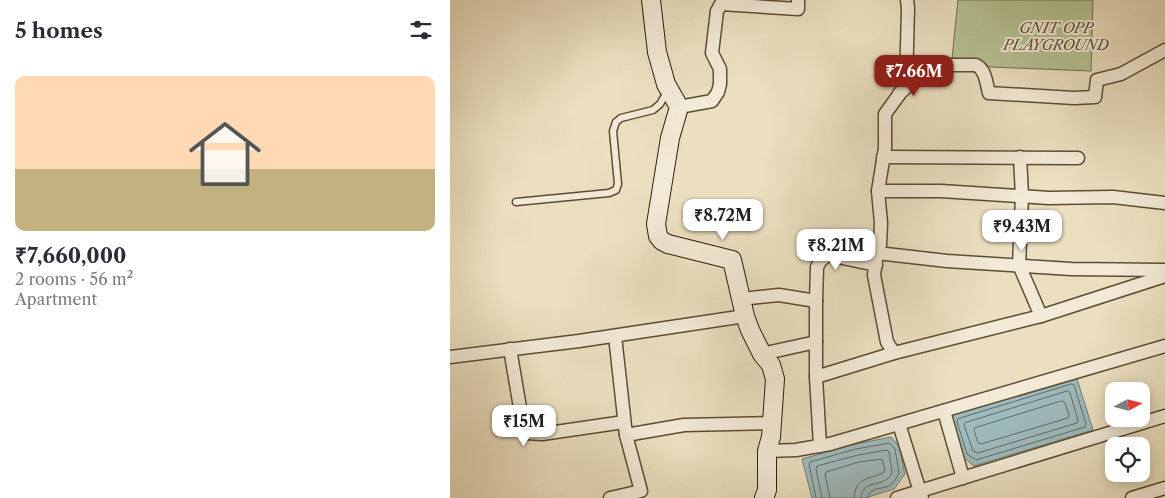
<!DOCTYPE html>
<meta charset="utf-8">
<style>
body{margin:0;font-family:"Libre Caslon Text",serif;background:#f7f7f7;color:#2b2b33;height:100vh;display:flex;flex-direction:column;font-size:19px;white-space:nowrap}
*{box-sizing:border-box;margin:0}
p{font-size:16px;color:#7c7c81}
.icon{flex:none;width:28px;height:28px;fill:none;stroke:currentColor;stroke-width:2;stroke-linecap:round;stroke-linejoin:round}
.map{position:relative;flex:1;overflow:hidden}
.side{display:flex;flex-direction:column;background:#fff;width:450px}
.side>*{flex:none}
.needle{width:32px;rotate:83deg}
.fabs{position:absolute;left:655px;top:382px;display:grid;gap:10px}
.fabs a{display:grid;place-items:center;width:45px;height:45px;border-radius:10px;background:#fff;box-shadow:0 2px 12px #0003;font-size:25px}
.price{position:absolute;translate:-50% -42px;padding:0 11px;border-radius:10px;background:#fff;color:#222;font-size:16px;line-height:32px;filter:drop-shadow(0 1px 2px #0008)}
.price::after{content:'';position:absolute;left:50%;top:30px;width:15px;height:11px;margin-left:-8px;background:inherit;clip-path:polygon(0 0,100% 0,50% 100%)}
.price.on{background:#8f2418;color:#fff}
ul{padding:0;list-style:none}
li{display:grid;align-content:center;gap:10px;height:265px;padding:0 15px}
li+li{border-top:1px solid #e1e1e2}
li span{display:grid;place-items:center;height:155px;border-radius:10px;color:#555}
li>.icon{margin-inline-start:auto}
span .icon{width:90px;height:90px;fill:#fffc;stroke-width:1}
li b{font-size:21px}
h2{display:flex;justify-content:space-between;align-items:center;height:60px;padding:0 15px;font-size:21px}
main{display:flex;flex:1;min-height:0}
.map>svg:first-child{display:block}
</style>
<main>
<section class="side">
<h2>5 homes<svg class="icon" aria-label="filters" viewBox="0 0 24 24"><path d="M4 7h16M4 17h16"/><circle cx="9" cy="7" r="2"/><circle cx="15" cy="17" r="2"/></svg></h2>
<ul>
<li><span style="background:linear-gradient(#ffd9b3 60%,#c2b280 0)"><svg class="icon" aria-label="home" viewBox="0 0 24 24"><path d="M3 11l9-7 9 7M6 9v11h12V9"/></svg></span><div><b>₹7,660,000</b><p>2 rooms · 56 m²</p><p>Apartment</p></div></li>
</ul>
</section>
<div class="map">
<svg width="715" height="498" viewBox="0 0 715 498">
<rect width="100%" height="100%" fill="#ebdfc0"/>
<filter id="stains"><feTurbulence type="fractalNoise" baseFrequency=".004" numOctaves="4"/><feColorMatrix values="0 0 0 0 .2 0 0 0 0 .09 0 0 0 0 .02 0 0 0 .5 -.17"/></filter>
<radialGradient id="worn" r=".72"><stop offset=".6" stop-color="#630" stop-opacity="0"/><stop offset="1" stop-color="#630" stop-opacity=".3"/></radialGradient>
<polygon fill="#b5c294" stroke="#706f4d" points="508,0 643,0 641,71 540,67 529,60 502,58"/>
<g fill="#9ebabe" stroke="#707b74">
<polygon points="620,379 627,379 643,430 524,466 513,457 501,421 503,415"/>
<polygon points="441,437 449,446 455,474 444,489 415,498 362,498 352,459 405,444"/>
</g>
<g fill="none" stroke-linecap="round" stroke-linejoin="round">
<g stroke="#656b62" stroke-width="1">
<polygon points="622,384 624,385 636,424 635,427 526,460 517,454 507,422 508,419"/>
<polygon points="618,391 620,393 628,420 627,423 528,453 523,451 514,425 515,423"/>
<polygon points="612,401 615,403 619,415 618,418 531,444 528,443 524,430 525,428"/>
<path d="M366,498l-7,-34 1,-2 46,-13 33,-6 6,6 4,24c-2,4 -5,9 -7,11 -8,7 -23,1 -24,14"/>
<path d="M372,498l-6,-29 1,-3 41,-11 29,-5 2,2 3,20c-1,3 -3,6 -5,7 -10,8 -24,1 -26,19"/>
<path d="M380,498l-5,-24 1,-2 33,-10 23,-3 3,10 -2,4c-14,6 -28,5 -29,25"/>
</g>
<defs>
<polyline id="lane" points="66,202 159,193 166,190 168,184 163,131 166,122 171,118 203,110 210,104 217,92"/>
<g id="street">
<path d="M449,94l26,-24 10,-5h41c10,5 10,18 13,28l85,5 21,-1 2,-17 24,-6 44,-24"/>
<polyline points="229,107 262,101 268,92 270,84 270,69 262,53 267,11 271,4 348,9 348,0"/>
<polyline points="433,157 628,158"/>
<polyline points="570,157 572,196 569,265 591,316"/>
<polyline points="428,191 435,148 435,114 456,85 458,8 457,0"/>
<polyline points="427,253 497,261 621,269 715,270"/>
<polyline points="291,299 329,295 366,301 366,377"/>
<polyline points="366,301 367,267 371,260 378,255 426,265"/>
<polyline points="165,336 176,435 234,425 322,423"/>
<polyline points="60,349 74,431 76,433 92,434 174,422"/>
<polyline points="444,353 591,316 715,276"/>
<polyline points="312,354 366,342"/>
<polyline points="0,357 129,341 295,316"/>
<polyline points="494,411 513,478"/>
<polyline points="449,424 472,498"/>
<polyline points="370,446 366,377 444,353 437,342 424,275 427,253 430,245 431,223 428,191 491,191 599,198 663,197 715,203"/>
<polyline points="317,451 346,450 380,444 715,346"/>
<polyline points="160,498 191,491 176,435"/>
<polyline points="447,498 715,416"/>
<polyline points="682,498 715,488"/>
</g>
<polyline id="secondary" points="201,0 207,52 216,84 229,107 220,138 206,224 208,236 212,241 218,244 282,260 295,316 300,330 312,354 321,365 325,379 321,437 317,451 317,490 314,498"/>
</defs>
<use href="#lane" stroke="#5c4d34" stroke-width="9"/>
<use href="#street" stroke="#5c4d34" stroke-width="15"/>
<use href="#secondary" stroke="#2c1c06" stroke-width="20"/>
<use href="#lane" stroke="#f2ead6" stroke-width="6"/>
<use href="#street" stroke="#f2ead6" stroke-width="12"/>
<use href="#secondary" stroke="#f2ead6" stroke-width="18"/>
</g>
<g text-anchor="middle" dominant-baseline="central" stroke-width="4" stroke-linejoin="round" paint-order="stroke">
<g font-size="15" font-style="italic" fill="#554e31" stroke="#f2ead6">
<text x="606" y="27">GNIT OPP<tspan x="606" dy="17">PLAYGROUND</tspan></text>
</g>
</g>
<rect width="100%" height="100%" filter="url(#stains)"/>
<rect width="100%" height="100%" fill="url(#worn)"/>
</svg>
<div class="fabs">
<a><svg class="needle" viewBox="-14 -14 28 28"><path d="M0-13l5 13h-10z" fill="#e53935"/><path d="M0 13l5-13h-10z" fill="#7c7c81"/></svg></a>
<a><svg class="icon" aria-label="locate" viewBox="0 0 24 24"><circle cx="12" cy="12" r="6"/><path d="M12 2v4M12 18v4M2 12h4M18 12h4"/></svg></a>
</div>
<b class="price on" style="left:464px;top:97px">₹7.66M</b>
<b class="price" style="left:273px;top:241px">₹8.72M</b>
<b class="price" style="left:572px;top:252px">₹9.43M</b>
<b class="price" style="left:386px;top:271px">₹8.21M</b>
<b class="price" style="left:74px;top:447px">₹15M</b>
</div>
</main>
